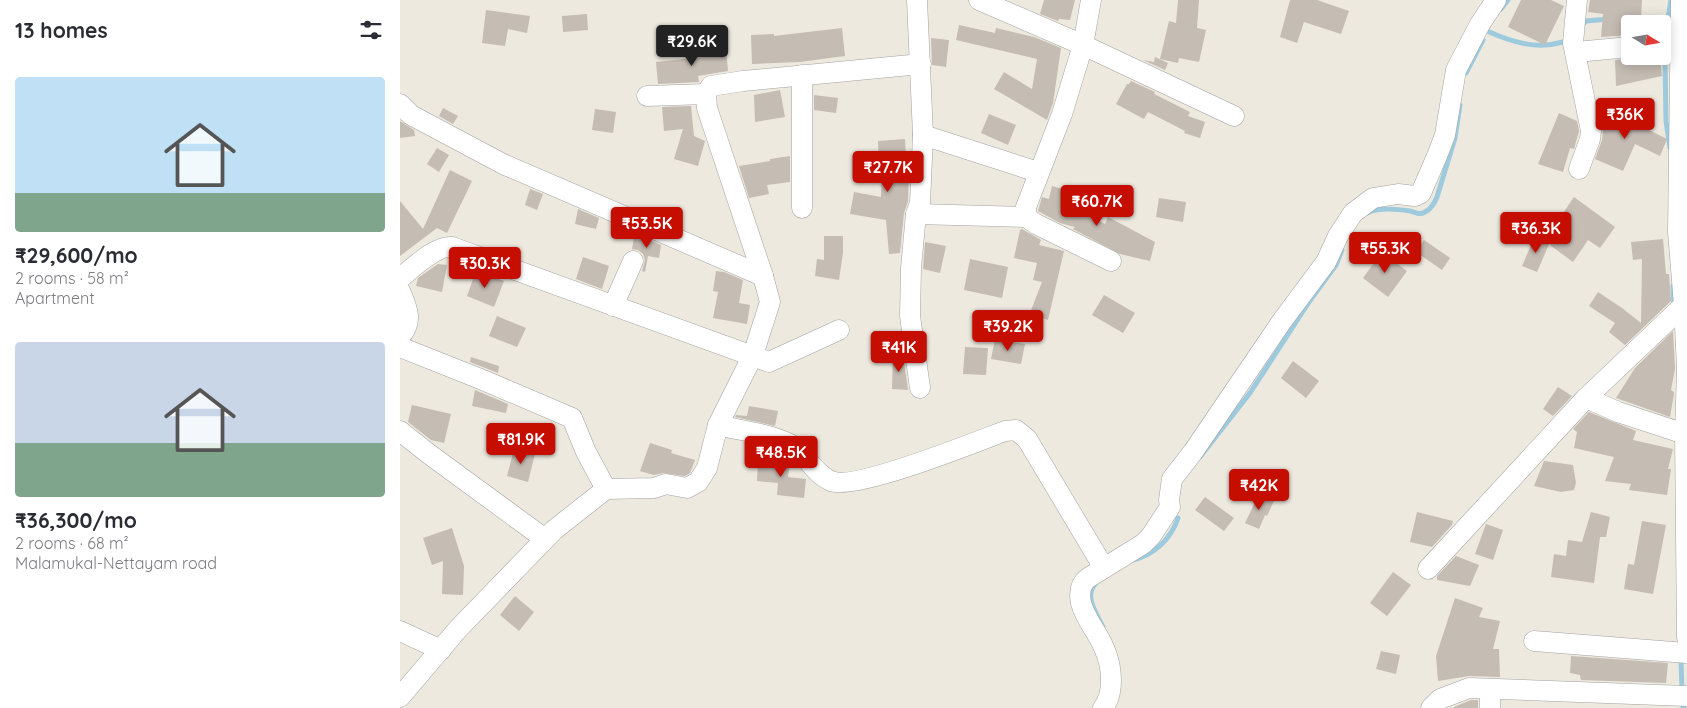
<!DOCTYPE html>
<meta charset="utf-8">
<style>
body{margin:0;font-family:Quicksand,sans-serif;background:#f2f2f3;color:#2b2b33;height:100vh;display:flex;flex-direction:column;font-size:19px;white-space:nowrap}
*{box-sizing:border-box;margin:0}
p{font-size:16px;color:#7c7c81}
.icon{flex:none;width:28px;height:28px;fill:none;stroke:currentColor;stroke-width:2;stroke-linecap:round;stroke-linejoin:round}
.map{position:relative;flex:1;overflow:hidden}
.panel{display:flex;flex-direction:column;background:#fff;width:400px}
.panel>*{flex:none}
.needle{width:32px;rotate:101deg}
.tools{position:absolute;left:1221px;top:15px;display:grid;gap:10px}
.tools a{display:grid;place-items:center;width:50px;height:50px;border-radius:5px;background:#fff;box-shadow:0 2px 12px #0003;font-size:25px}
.price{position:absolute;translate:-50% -42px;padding:0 11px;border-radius:5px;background:#c50d00;color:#fff;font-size:16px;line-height:32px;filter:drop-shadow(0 1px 2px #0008)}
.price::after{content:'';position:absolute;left:50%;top:30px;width:15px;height:11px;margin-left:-8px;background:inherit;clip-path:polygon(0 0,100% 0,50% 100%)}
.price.selected{background:#222;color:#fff}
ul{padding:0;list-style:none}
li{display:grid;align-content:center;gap:10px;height:265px;padding:0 15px}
li span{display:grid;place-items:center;height:155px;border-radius:5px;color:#555}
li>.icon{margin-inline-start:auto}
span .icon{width:90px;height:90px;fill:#fffc;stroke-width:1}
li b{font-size:21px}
h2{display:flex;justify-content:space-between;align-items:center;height:60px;padding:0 15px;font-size:21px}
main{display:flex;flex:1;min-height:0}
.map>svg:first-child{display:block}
</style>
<main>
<section class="panel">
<h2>13 homes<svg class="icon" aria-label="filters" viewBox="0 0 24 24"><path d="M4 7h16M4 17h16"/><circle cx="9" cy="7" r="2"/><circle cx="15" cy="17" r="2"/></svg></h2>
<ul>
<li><span style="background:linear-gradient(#bfe0f5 75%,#7fa58c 0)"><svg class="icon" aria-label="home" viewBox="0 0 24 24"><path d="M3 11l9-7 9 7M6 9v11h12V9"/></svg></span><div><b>₹29,600/mo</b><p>2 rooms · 58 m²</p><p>Apartment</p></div></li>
<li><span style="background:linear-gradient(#c9d6e8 65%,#7fa58c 0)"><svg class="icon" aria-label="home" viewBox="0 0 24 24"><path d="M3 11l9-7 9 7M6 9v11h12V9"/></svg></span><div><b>₹36,300/mo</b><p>2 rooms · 68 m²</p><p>Malamukal-Nettayam road</p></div></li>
</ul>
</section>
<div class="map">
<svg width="1287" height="708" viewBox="0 0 1287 708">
<rect width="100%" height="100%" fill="#ede9df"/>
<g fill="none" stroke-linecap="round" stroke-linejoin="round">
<g stroke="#9dcadd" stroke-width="5">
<polyline points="1101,9 1108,0"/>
<polyline points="1225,21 1250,24"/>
<polyline points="1181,27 1186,21 1209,19"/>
<path d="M1087,31c25,11 49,19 76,11"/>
<polyline points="1266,40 1266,30 1271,0"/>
<polyline points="1265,62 1266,121 1270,148"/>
<polyline points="1066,73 1083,40"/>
<path d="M967,213c12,-6 30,-4 43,-2 6,2 10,4 15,1 6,-3 10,-10 12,-15l18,-59 5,-33"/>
<polyline points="1273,286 1274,307"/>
<polyline points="800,457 850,393 909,302 936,265 942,250"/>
<path d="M733,560c21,-5 38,-21 45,-42"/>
<path d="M696,583c-13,13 1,31 7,44"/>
<polyline points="1281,661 1282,690"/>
<polyline points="1283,707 1284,708"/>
</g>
</g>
<g fill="#c5bcb3">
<polygon points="644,0 675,0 670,20 659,19 658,21 640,14"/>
<polygon points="778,0 799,0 797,28 806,30 799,62 779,58 778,63 760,59 769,21 776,23"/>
<polygon points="890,0 917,0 949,11 941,34 904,22 897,43 880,37"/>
<polygon points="1121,0 1151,0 1164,6 1145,45 1108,27"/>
<polygon points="1190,0 1242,0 1241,19 1230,17 1230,35 1201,37 1203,14 1188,12"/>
<polygon points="86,10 130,16 127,33 108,29 105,46 82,43"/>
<polygon points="187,14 188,30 163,32 162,16"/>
<polygon points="559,25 595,33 596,28 634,37 661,48 653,103 647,120 594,89 604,72 632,89 637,59 556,40"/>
<polygon points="442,28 445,56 400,62 352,64 351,35 374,34 374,36"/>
<polygon points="531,38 549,40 546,67 532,65"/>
<polygon points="326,48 328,71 298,76 299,82 258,84 256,62 303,57 302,50"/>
<polygon points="1237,56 1260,56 1262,76 1216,86 1215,60 1231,59"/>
<polygon points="755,57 768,63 765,70 743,60 754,62"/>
<polygon points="731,81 755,92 754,94 790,112 788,116 805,122 800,138 784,133 785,131 748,112 744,119 716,104 727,84 729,84"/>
<polygon points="380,90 385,117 355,122 354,95"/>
<polygon points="414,95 438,98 436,113 414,110"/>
<polygon points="291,106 294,136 305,141 298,166 274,159 283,129 264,131 262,107"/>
<polygon points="43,108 58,116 53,124 39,116"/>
<polygon points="1204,108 1267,139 1260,156 1235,144 1223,171 1195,159 1202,140 1203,129 1200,116"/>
<polygon points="195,109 216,112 213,133 192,130"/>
<polygon points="1159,113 1177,121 1179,131 1174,149 1170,148 1163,172 1138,164"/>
<polygon points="589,114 616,125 608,145 581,133"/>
<polygon points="0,121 14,130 15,136 0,138"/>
<polygon points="505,139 507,174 509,174 508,201 504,213 500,253 489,254 486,220 450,214 454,192 481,197 482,164 479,164 478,141"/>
<polygon points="37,148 49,155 39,172 27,164"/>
<polygon points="390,156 390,182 367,185 369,194 349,198 339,166 370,161 370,159"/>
<polygon points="50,170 72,181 47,233 37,228 0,256 0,201 23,229"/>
<polygon points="652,186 666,190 663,201 672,204 672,206 705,224 708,217 755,242 750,261 720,254 673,229 675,227 660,223 638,211 642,197 649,199"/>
<polygon points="130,189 143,194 137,210 125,205"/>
<polygon points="1174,197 1215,227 1200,248 1188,240 1173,262 1150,245 1166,223 1159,219"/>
<polygon points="759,198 786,202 783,222 756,217"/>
<polygon points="178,209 199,218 196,229 175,224"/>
<polygon points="622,229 641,240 639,245 664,251 648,320 630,313 642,282 633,280 637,263 614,258 620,230"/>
<polygon points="424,236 443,236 443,253 439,280 415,276 417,259 424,260"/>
<polygon points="1135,236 1150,242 1137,272 1122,266"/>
<polygon points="234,238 252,241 261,245 259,258 248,256 245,272 242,271 245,260 243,254 238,250 232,249"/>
<polygon points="1263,239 1266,274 1269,274 1271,301 1225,345 1209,332 1215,323 1189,306 1198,292 1222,308 1241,323 1242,259 1233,260 1231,242"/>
<polygon points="1024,240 1050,258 1042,270 1016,252"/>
<polygon points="525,242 546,246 540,273 523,269"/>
<polygon points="982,252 1007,271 988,297 963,278"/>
<polygon points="183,257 209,266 202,289 176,279"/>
<polygon points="570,259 608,267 602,298 564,290"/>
<polygon points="38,264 47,265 42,292 16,286 18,278"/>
<polygon points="76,271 104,281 94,307 67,296"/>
<polygon points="316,271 324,272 343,280 339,303 350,305 347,324 313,318 318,292 313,291"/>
<polygon points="704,295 735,313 723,333 692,315"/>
<polygon points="97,316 126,328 117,347 89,336"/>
<polygon points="1273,331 1275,369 1271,390 1274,392 1274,394 1270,417 1216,398 1235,368"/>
<polygon points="595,339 625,344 621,364 591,359"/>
<polygon points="565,347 588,348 586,375 563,374"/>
<polygon points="493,353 503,354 508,390 492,389"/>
<polygon points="71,357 99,366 98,373 70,362"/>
<polygon points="893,361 919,381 906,398 881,378"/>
<polygon points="1158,387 1172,396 1153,416 1143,409"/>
<polygon points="75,390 108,404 106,413 72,406"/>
<polygon points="12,405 51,414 44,443 31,440 8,422"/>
<polygon points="349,406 378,411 375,426 335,417 336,415 347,416"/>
<polygon points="1189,412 1236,431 1233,440 1273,449 1268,469 1271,469 1267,495 1229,490 1231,484 1205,481 1214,457 1174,448 1177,432 1173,429"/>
<polygon points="250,443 272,450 271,453 295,460 290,473 285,476 263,473 254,475 240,471"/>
<polygon points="114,449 135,454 128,482 107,476"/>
<polygon points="358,460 390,463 388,477 406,479 404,498 377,495 378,483 357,481"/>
<polygon points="1144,461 1173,465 1176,483 1174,490 1161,492 1134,486"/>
<polygon points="859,494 874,501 867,516 865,515 859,529 845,523"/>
<polygon points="805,497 834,518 824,531 795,510"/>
<polygon points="1017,512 1053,521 1052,525 1032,547 1010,542"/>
<polygon points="1191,512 1210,517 1206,537 1200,537 1194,583 1151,577 1154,554 1166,556 1168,540 1182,542"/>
<polygon points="1242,521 1266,525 1253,594 1224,589 1228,564 1234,565"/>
<polygon points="1086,524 1103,530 1093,560 1075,554"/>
<polygon points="52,528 64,566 63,595 42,594 43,561 32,565 23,538"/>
<polygon points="1056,556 1079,565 1070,586 1037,580 1037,576"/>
<polygon points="993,572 1011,585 987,616 970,603"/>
<polygon points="115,596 134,612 119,631 100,615"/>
<polygon points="1055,598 1083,608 1079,617 1100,621 1093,649 1099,649 1100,677 1069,676 1038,681 1036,656"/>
<polygon points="981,651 1000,655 996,674 976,669"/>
<polygon points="1171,656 1268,663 1266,683 1181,680 1180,675 1170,673"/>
<polygon points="1071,700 1078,700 1078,708 1054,708 1054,707"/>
</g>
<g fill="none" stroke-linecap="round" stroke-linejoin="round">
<defs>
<g id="minor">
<polyline points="517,0 523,135 520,203 516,214 511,268 510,316 520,388"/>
<polyline points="579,0 683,45 834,116"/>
<polyline points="691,0 683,45 662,114 626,207 626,217 636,224 711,261"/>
<polyline points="1177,0 1173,43 1191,131 1190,139 1179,169"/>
<polyline points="1281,0 1278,232 1284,305 1287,369 1285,434 1287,638"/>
<polyline points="1176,52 1230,47"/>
<polyline points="402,75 402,208"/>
<polyline points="247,96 306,94"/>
<polyline points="0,104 11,115 103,164 363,276"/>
<polyline points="523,135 638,172"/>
<polyline points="516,214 626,217"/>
<path d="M0,278c13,-10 36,-33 52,-31l317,115 70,-32"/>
<path d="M0,291c7,16 14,31 0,45"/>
<polyline points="213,306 233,261"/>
<polyline points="0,347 83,380 172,418 186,452 206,489"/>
<polyline points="1186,398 1218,412 1285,434"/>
<path d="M318,425c23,6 57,9 77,22 12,10 21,28 36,34 23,10 145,-39 174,-50l11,-1 11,9 77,129"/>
<polyline points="0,431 29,454 145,539"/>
<polyline points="1028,569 1186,398 1284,305"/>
<polyline points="0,631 41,650"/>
<polyline points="1134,641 1287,653"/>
<polyline points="0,697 58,629 154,530 206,489 254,488 266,484 287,488 298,482 307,468 318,425 353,355 370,302 363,276 307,108 306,94 311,86 343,81 521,64"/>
<path d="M703,708c12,-15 9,-43 1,-60 -6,-15 -19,-29 -23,-45 -2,-10 -1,-19 7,-25l55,-34 8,-8 19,-29 -1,-7 3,-21 21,-27 89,-131 44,-59 12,-26 15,-23 20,-15 25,-4 17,2 6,-3 16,-37 8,-21 11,-65 24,-46 16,-24"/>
<polyline points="1031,708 1040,699 1069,688 1287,696"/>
<polyline points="1090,708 1090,689"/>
</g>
</defs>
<use href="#minor" stroke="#a2a2a2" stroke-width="21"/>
<use href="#minor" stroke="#fff" stroke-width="20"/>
</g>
</svg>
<div class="tools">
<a><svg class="needle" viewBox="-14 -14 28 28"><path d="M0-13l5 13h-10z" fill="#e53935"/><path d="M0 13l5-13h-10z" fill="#7c7c81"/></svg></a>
</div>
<b class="price selected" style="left:292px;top:67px">₹29.6K</b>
<b class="price" style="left:1225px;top:140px">₹36K</b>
<b class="price" style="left:488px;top:193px">₹27.7K</b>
<b class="price" style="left:697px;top:227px">₹60.7K</b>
<b class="price" style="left:247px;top:249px">₹53.5K</b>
<b class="price" style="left:1136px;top:254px">₹36.3K</b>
<b class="price" style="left:985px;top:274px">₹55.3K</b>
<b class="price" style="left:85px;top:289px">₹30.3K</b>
<b class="price" style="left:608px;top:352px">₹39.2K</b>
<b class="price" style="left:499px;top:373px">₹41K</b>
<b class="price" style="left:121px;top:465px">₹81.9K</b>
<b class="price" style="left:381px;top:478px">₹48.5K</b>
<b class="price" style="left:859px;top:511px">₹42K</b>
</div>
</main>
